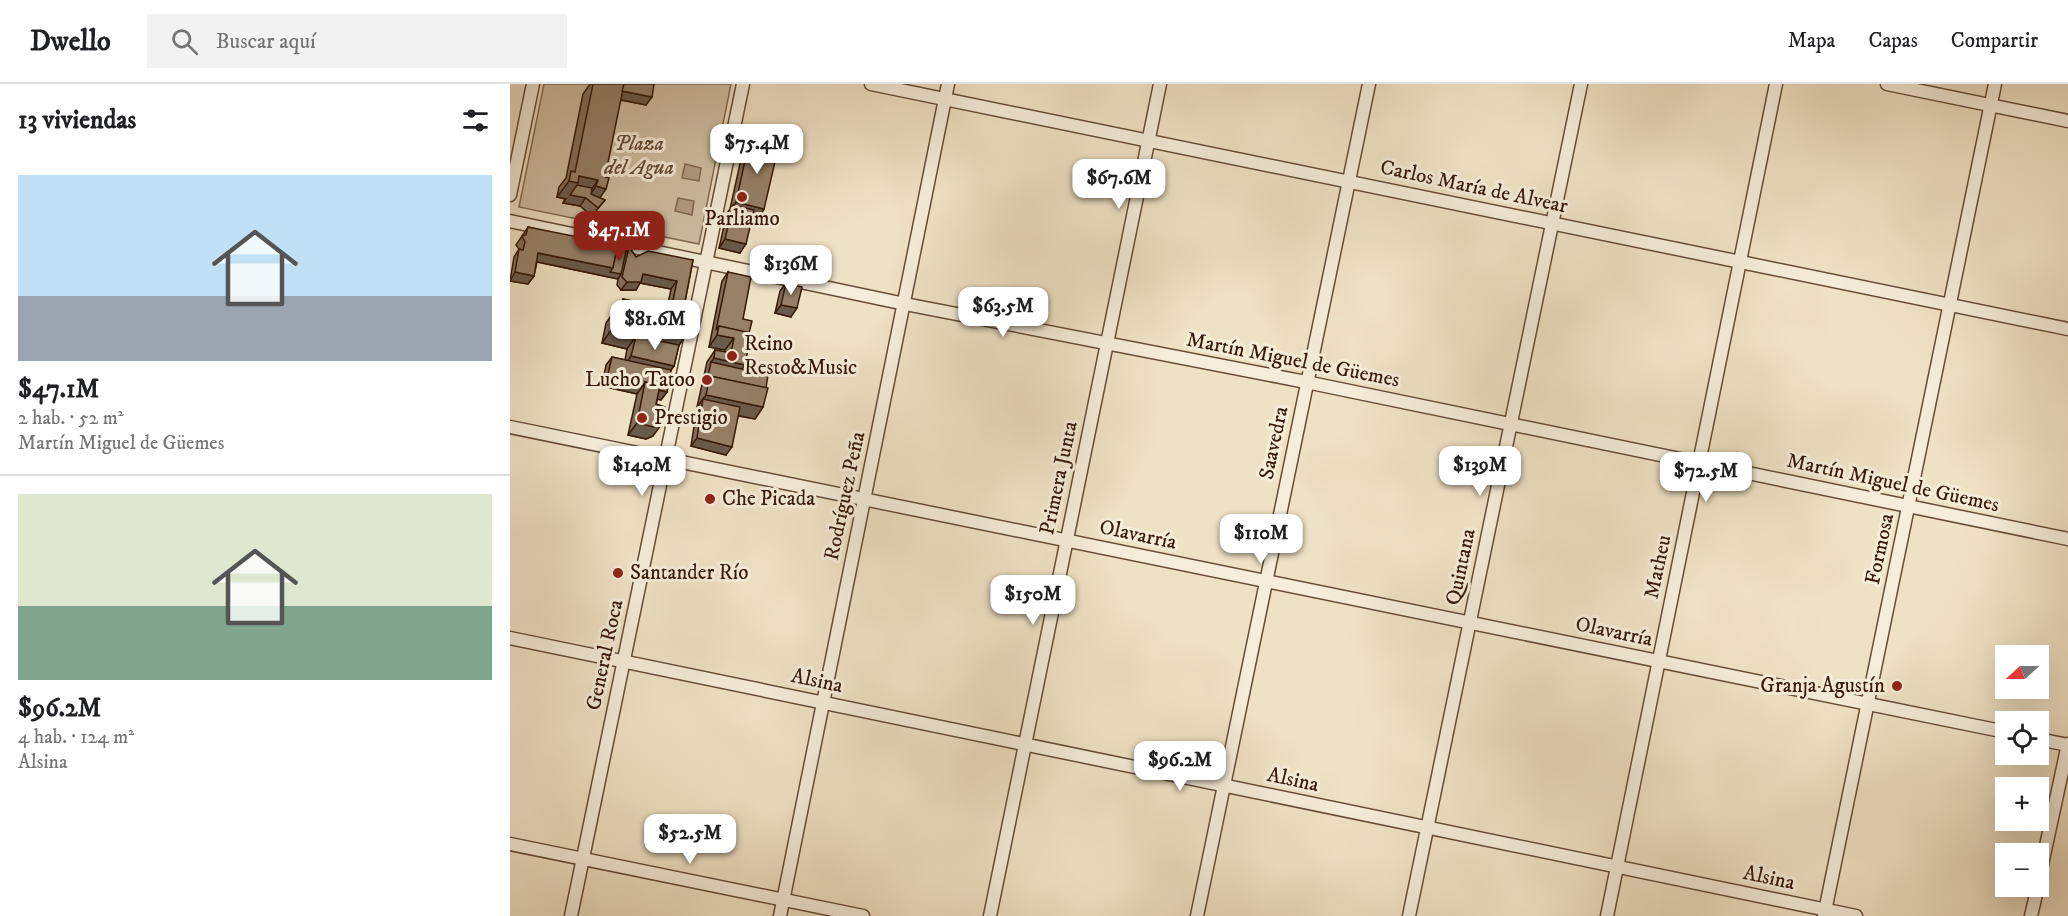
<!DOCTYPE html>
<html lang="es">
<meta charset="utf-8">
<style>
body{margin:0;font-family:"IM FELL DW Pica",serif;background:#f2f2f2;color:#202124;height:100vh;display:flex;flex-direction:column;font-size:22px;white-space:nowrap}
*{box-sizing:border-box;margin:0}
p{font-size:20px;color:#757577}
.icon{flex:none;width:33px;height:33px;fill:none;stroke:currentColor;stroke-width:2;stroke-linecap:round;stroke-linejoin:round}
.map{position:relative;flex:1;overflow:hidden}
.panel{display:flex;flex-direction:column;background:#fff;width:510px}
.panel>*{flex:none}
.needle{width:39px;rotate:249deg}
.controls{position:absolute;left:1485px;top:561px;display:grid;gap:12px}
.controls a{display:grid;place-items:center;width:54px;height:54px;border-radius:0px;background:#fff;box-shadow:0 6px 24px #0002;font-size:30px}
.price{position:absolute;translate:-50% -51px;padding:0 14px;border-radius:12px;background:#fff;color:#222;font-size:20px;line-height:39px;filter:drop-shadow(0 2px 3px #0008)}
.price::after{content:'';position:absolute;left:50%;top:36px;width:18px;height:14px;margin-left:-9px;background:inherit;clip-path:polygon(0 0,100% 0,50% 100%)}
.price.selected{background:#8f2418;color:#fff}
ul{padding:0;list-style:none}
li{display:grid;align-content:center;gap:12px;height:318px;padding:0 18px}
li+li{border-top:2px solid #e0e0e0}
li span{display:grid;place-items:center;height:186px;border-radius:0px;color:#555}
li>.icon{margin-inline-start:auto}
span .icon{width:108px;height:108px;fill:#fffc;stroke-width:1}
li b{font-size:26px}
h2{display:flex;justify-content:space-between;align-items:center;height:72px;padding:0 18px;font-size:26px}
header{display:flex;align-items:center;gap:36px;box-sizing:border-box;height:84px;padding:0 30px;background:#fff;border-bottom:2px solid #e0e0e0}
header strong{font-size:28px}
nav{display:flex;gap:33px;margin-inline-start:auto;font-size:21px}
.search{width:420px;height:54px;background:#f2f2f2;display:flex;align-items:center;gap:15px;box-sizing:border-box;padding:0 21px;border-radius:0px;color:#757577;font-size:22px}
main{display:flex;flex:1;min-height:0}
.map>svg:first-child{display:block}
</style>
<header>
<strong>Dwello</strong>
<div class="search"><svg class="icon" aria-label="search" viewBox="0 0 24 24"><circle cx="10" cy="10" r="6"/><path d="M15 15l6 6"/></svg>Buscar aquí</div>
<nav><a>Mapa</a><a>Capas</a><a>Compartir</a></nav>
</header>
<main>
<section class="panel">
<h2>13 viviendas<svg class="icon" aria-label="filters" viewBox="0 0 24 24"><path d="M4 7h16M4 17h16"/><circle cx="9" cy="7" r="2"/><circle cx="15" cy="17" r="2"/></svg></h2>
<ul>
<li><span style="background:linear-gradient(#bfe0f5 65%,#9aa5b1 0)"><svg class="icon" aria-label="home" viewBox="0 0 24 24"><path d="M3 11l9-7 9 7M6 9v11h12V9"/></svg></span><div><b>$47.1M</b><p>2 hab. · 52 m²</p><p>Martín Miguel de Güemes</p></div></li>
<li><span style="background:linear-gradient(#dfe7d0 60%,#7fa58c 0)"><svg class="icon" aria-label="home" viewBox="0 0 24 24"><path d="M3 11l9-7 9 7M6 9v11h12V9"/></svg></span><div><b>$96.2M</b><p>4 hab. · 124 m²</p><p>Alsina</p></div></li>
</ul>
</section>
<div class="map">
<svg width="1558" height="832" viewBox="0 0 1558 832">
<rect width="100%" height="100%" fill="#efe1c4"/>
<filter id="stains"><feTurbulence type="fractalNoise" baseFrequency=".00333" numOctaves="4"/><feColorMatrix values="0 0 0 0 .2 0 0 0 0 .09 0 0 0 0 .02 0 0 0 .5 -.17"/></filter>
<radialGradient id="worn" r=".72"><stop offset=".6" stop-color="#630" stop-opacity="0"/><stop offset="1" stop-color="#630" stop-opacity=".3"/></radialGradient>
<polygon fill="#d0bfa4" stroke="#846c56" stroke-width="1.5" points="34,0 221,0 189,160 9,123"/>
<g fill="#b19d84" stroke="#816952" stroke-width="1.5">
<polygon points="175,80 191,84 189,97 172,94"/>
<polygon points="168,114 184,117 182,131 165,127"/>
</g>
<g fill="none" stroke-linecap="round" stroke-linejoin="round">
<defs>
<g id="minor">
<polyline points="361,0 1558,245"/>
<polyline points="1377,0 1558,37"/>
<polyline points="0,111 23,0"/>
<polyline points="0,137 395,220 796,298 1558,455"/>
<polyline points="0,343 1496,648"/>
<polyline points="0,554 1346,832"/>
<polyline points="1528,655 1558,661"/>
<polyline points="0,760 353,832"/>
<polyline points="1528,799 1558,660"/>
<polyline points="61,832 233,0"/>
<polyline points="270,832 438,0"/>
<polyline points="480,832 650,0"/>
<polyline points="687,832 859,0"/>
<polyline points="899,832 1071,0"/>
<polyline points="1097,832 1266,0"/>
<polyline points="1314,832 1485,0"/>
<polyline points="1521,832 1528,802"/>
</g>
</defs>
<use href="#minor" stroke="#664c36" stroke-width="15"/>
<use href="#minor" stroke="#f5ecd9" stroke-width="12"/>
</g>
<g fill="#826f5a" stroke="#381a07" stroke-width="1.5">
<polygon points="80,0 144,0 136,21 110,16 90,114 95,116 82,132 70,122 53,119 55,115 47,113 49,103 56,94 73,10"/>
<polygon points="239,58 254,125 249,133 242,132 230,169 209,164 217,129 220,125 233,66"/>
<polygon points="18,143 116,167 119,163 126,173 183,176 173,228 169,261 164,282 161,286 157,308 151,316 147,315 143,352 136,355 118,351 127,310 92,302 96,281 102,273 115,276 117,265 92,259 96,239 113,215 157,225 161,205 130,199 126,206 111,206 107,201 108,195 27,178 24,192 18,200 0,197 4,173 9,165 6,161"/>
<polygon points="218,188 233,235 239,249 235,281 232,285 256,304 253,323 245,335 228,332 216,371 181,362 187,323 197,278 205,266 215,268 215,266 199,263 212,197"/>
<polygon points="276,199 281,233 265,229 270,207"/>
</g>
<g fill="#6a5a4a" stroke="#381a07" stroke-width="1.5">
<polygon points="107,6 142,13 136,21 102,14"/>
<polygon points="69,92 88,96 70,122 53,119 56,115 47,113 59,97"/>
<polygon points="86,102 96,105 85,121 77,115"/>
<polygon points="226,118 254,125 249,133 222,127 223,123"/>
<polygon points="215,155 236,160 230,169 209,164"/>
<polygon points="28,169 103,184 111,190 108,195 23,177"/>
<polygon points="5,188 24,192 18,200 0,197"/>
<polygon points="133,190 167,197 161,205 130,199 126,206 111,206 117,198"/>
<polygon points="271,221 287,224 281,233 265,229"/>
<polygon points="108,236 177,250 160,274 126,252 117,265 92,259"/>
<polygon points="207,251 224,254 215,266 199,263"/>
<polygon points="121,272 164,282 155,294 112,285"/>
<polygon points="204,274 235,281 226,293 201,278"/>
<polygon points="97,294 133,302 127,310 92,302"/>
<polygon points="134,303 157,308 151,316 133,312"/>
<polygon points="196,311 253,323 245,335 192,324 193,315 187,323"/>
<polygon points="127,339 152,340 143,352 136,355 118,351"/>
<polygon points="187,354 222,363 216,371 181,362"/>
</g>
<g fill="#978169" stroke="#381a07" stroke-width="1.5">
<polygon points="83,0 114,0 95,93 99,94 96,105 86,102 88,96 69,92 68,99 59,97 61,87 65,88"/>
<polygon points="114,0 144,0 142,13 112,7"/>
<polygon points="239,58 268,65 254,125 226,118"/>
<polygon points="67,101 82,104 81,110 95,116 88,124 76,114 60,111"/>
<polygon points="223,121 244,126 236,160 215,155"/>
<polygon points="18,143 108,161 103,184 28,169 24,192 5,188 9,165 13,166 15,158 12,152 16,151"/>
<polygon points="119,163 126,173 138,167 183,176 173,228 161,226 167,197 133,190 131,198 117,198 112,193"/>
<polygon points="107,165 116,167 111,190 100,188 103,184"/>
<polygon points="218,188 241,193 233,235 242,237 239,249 209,242 206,246"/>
<polygon points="276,199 292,203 287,224 271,221"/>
<polygon points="113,215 181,230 177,250 108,236"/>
<polygon points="209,242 241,249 235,281 204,274 205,266 221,269 224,254 207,251"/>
<polygon points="126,252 169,261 164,282 121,272"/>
<polygon points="102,273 161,286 157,308 149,306 150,302 135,298 133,302 97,294"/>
<polygon points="201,278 258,291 256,304 200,292 197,296"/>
<polygon points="200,292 258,304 253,323 196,311"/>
<polygon points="135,298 150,302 146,320 155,323 152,340 144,343 127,339"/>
<polygon points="193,315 230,323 222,363 187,354"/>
</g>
<g fill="#8f2418" stroke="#f5ecd9" stroke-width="2">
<circle cx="232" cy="113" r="6"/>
<circle cx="222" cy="272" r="6"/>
<circle cx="197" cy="296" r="6"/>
<circle cx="132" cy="334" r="6"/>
<circle cx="200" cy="415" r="6"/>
<circle cx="108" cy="489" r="6"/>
<circle cx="1387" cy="602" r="6"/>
</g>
<g text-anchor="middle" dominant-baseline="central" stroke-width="6" stroke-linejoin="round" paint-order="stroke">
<g font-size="21" font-style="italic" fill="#664c36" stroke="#f5ecd9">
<text x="129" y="60">Plaza<tspan x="129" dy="24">del Agua</tspan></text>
</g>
<g font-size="21" fill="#381a07" stroke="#f5ecd9">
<text transform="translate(964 103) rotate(12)">Carlos María de Alvear</text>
<text transform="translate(783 276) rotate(11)">Martín Miguel de Güemes</text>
<text transform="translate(764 359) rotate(-78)">Saavedra</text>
<text transform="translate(549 394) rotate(-78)">Primera Junta</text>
<text transform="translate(1383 399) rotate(12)">Martín Miguel de Güemes</text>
<text transform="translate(335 412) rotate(-78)">Rodríguez Peña</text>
<text transform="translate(628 451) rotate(12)">Olavarría</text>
<text transform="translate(1370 465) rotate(-78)">Formosa</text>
<text transform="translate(951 483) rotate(-78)">Quintana</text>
<text transform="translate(1148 483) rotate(-78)">Matheu</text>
<text transform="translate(1104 548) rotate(12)">Olavarría</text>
<text transform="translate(95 571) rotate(-78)">General Roca</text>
<text transform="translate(307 597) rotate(12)">Alsina</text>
<text transform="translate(783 696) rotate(12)">Alsina</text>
<text transform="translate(1259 794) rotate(12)">Alsina</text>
</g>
<g font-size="21" fill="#381a07" stroke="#f5ecd9" text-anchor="start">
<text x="232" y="135" text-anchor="middle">Parliamo</text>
<text x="234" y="260">Reino<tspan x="234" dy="24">Resto&amp;Music</tspan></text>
<text x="185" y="296" text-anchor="end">Lucho Tatoo</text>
<text x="144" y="334">Prestigio</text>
<text x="212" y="415">Che Picada</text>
<text x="120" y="489">Santander Río</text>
<text x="1375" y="602" text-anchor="end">Granja Agustín</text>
</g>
</g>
<rect width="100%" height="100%" filter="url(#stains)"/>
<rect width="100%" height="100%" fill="url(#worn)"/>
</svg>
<div class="controls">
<a><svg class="needle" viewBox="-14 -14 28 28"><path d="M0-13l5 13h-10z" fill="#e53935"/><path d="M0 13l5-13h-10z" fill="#757577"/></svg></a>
<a><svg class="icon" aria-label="locate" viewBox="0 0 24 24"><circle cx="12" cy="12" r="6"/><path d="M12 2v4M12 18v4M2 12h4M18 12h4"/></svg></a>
<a>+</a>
<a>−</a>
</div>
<b class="price" style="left:247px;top:91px">$75.4M</b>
<b class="price" style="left:609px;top:126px">$67.6M</b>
<b class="price selected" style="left:109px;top:178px">$47.1M</b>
<b class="price" style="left:281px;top:212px">$136M</b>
<b class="price" style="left:493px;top:254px">$63.5M</b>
<b class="price" style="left:145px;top:267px">$81.6M</b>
<b class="price" style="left:132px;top:413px">$140M</b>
<b class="price" style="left:970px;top:413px">$139M</b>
<b class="price" style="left:1196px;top:419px">$72.5M</b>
<b class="price" style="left:751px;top:481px">$110M</b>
<b class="price" style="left:523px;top:542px">$150M</b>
<b class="price" style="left:670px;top:708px">$96.2M</b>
<b class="price" style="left:180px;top:781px">$52.5M</b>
</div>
</main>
